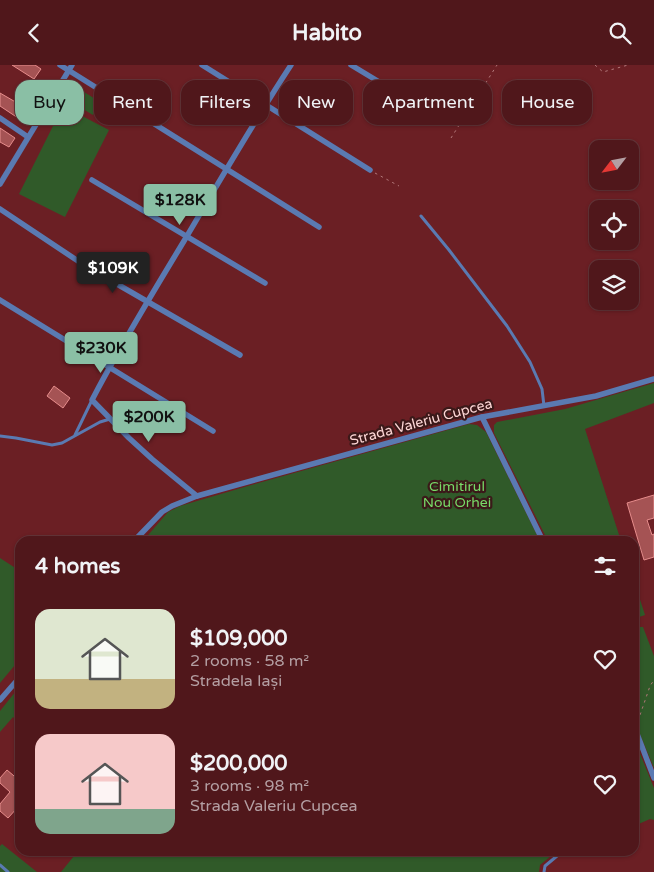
<!DOCTYPE html>
<meta charset="utf-8">
<style>
body{margin:0;font-family:"Varela Round",sans-serif;background:#5a2428;color:#f1f3f6;height:100vh;display:flex;flex-direction:column;font-size:19px;white-space:nowrap}
*{box-sizing:border-box;margin:0}
p{font-size:16px;color:#b49fa3}
.icon{flex:none;width:28px;height:28px;fill:none;stroke:currentColor;stroke-width:2;stroke-linecap:round;stroke-linejoin:round}
.map{position:relative;flex:1;overflow:hidden}
.panel{position:absolute;left:15px;top:471px;width:624px;height:320px;display:flex;flex-direction:column;background:#50171b;border-radius:15px;box-shadow:0 1px 4px #0004,0 0 0 1px #67363a}
.panel>*{flex:none}
.banner{position:absolute;left:15px;top:15px;width:625px;height:45px;display:flex;gap:10px}
.needle{width:32px;rotate:238deg}
.fabs{position:absolute;left:589px;top:75px;display:grid;gap:10px}
.fabs a{display:grid;place-items:center;width:50px;height:50px;border-radius:10px;background:#50171b;box-shadow:0 1px 4px #0004,0 0 0 1px #67363a;font-size:25px}
.price{position:absolute;translate:-50% -42px;padding:0 11px;border-radius:5px;background:#8abfa5;color:#111;font-size:16px;line-height:32px;filter:drop-shadow(0 1px 2px #0008)}
.price::after{content:'';position:absolute;left:50%;top:30px;width:15px;height:11px;margin-left:-8px;background:inherit;clip-path:polygon(0 0,100% 0,50% 100%)}
.price.current{background:#222;color:#fff}
ul{padding:0;list-style:none}
li{display:flex;align-items:center;gap:15px;height:125px;padding:0 20px}
li span{display:grid;place-items:center;flex:none;width:140px;height:100px;border-radius:15px;color:#555}
li>.icon{margin-inline-start:auto}
span .icon{width:60px;height:60px;fill:#fffc;stroke-width:1}
li b{font-size:21px}
h2{display:flex;justify-content:space-between;align-items:center;height:60px;padding:0 20px;font-size:21px}
.pill{padding:0 18px;border-radius:15px;background:#50171b;box-shadow:0 1px 4px #0004,0 0 0 1px #67363a;font-size:18px;line-height:45px}
.pill.current{background:#8abfa5;color:#111}
header{display:flex;justify-content:space-between;align-items:center;height:65px;padding:0 20px;background:#50171b;font-size:22px;font-weight:700}
.map>svg:first-child{display:block}
</style>
<header><svg class="icon" aria-label="back" viewBox="0 0 24 24"><path d="M15 5l-7 7 7 7"/></svg>Habito<svg class="icon" aria-label="search" viewBox="0 0 24 24"><circle cx="10" cy="10" r="6"/><path d="M15 15l6 6"/></svg></header>
<div class="map">
<svg width="654" height="807" viewBox="0 0 654 807">
<rect width="100%" height="100%" fill="#6b1f24"/>
<g fill="#305a29">
<polygon points="81,25 100,37 93,50 73,38"/>
<polygon points="63,41 109,65 65,152 19,129"/>
<polygon points="654,318 654,338 585,364 621,476 548,476 494,368 494,360 497,357 565,344"/>
<polygon points="469,359 477,360 486,367 540,476 143,476 168,447 180,441 248,421"/>
<polygon points="0,493 20,506 20,594 0,618"/>
<polygon points="634,516 645,550 636,553 639,562 643,562 654,591 654,703 634,655"/>
<polygon points="20,621 20,659 13,652 0,667 0,646"/>
<polygon points="635,684 639,686 654,723 654,755 650,754 634,761 634,685"/>
<polygon points="2,779 37,807 0,807 0,781"/>
<polygon points="78,786 557,786 540,800 539,807 61,807"/>
</g>
<g fill="#a55354" stroke="#e68d8c">
<polygon points="12,0 35,0 41,4 34,14"/>
<polygon points="0,28 31,46 24,57 0,41"/>
<polygon points="0,63 15,73 9,82 0,77"/>
<polygon points="54,321 70,333 63,343 47,331"/>
<polygon points="654,430 654,453 647,455 652,470 654,469 654,492 644,495 627,438"/>
<polygon points="7,705 20,716 20,744 18,742 8,753 0,746 0,739 10,727 0,718 0,713"/>
</g>
<g fill="none" stroke-linecap="round" stroke-linejoin="round">
<g stroke="#b2787a" stroke-width="1" stroke-dasharray="2.5 4" stroke-linecap="butt">
<polyline points="595,0 603,7 628,0"/>
<polyline points="451,73 497,0"/>
<polyline points="375,108 399,121"/>
<polyline points="638,656 650,621 654,615"/>
</g>
<g stroke="#5a7ab2" stroke-width="3">
<polyline points="421,151 449,185 507,261 530,297 542,324 544,341"/>
<polyline points="75,370 92,335"/>
<polyline points="0,371 16,373 52,380 62,378 100,357 110,354"/>
<polyline points="0,800 8,807"/>
<polyline points="544,807 545,801 563,786"/>
</g>
<g stroke="#5a7ab2" stroke-width="5.5">
<polyline points="60,0 319,162"/>
<polyline points="202,0 370,105"/>
<polyline points="351,0 414,38"/>
<polyline points="0,53 28,72"/>
<polyline points="92,115 265,218"/>
<polyline points="0,119 72,0"/>
<polyline points="0,144 84,200 240,290"/>
<polyline points="0,235 213,366"/>
<polyline points="482,352 543,476"/>
<path d="M197,431l-45,-37 -23,-21 -37,-38c28,-54 60,-106 92,-159 35,-59 69,-118 107,-176"/>
<polyline points="134,476 162,447 172,441 197,431 482,352 596,331 654,314"/>
<polyline points="0,635 20,612"/>
<polyline points="634,661 654,713"/>
</g>
</g>
<g text-anchor="middle" dominant-baseline="central" stroke-width="4.5" stroke-linejoin="round" paint-order="stroke">
<g font-size="14" fill="#fed7d6" stroke="#3b1919">
<text transform="translate(421 357) rotate(-15)">Strada Valeriu Cupcea</text>
</g>
<g font-size="14" fill="#78db68" stroke="#3b1919">
<text x="457" y="421">Cimitirul<tspan x="457" dy="16">Nou Orhei</tspan></text>
</g>
</g>
</svg>
<div class="fabs">
<a><svg class="needle" viewBox="-14 -14 28 28"><path d="M0-13l5 13h-10z" fill="#e53935"/><path d="M0 13l5-13h-10z" fill="#b49fa3"/></svg></a>
<a><svg class="icon" aria-label="locate" viewBox="0 0 24 24"><circle cx="12" cy="12" r="6"/><path d="M12 2v4M12 18v4M2 12h4M18 12h4"/></svg></a>
<a><svg class="icon" aria-label="layers" viewBox="0 0 24 24"><path d="M12 4l9 5-9 5-9-5zM3 14l9 5 9-5"/></svg></a>
</div>
<b class="price" style="left:180px;top:161px">$128K</b>
<b class="price current" style="left:113px;top:229px">$109K</b>
<b class="price" style="left:101px;top:309px">$230K</b>
<b class="price" style="left:149px;top:378px">$200K</b>
<div class="banner">
<a class="pill current">Buy</a>
<a class="pill">Rent</a>
<a class="pill">Filters</a>
<a class="pill">New</a>
<a class="pill">Apartment</a>
<a class="pill">House</a>
</div>
<section class="panel">
<h2>4 homes<svg class="icon" aria-label="filters" viewBox="0 0 24 24"><path d="M4 7h16M4 17h16"/><circle cx="9" cy="7" r="2"/><circle cx="15" cy="17" r="2"/></svg></h2>
<ul>
<li><span style="background:linear-gradient(#dfe7d0 70%,#c2b280 0)"><svg class="icon" aria-label="home" viewBox="0 0 24 24"><path d="M3 11l9-7 9 7M6 9v11h12V9"/></svg></span><div><b>$109,000</b><p>2 rooms · 58 m²</p><p>Stradela Iași</p></div><svg class="icon" aria-label="heart" viewBox="0 0 24 24"><path d="M12 20l-8-8c-3-5 5-10 8-4 3-6 11-1 8 4z"/></svg></li>
<li><span style="background:linear-gradient(#f6c9c9 75%,#7fa58c 0)"><svg class="icon" aria-label="home" viewBox="0 0 24 24"><path d="M3 11l9-7 9 7M6 9v11h12V9"/></svg></span><div><b>$200,000</b><p>3 rooms · 98 m²</p><p>Strada Valeriu Cupcea</p></div><svg class="icon" aria-label="heart" viewBox="0 0 24 24"><path d="M12 20l-8-8c-3-5 5-10 8-4 3-6 11-1 8 4z"/></svg></li>
</ul>
</section>
</div>
